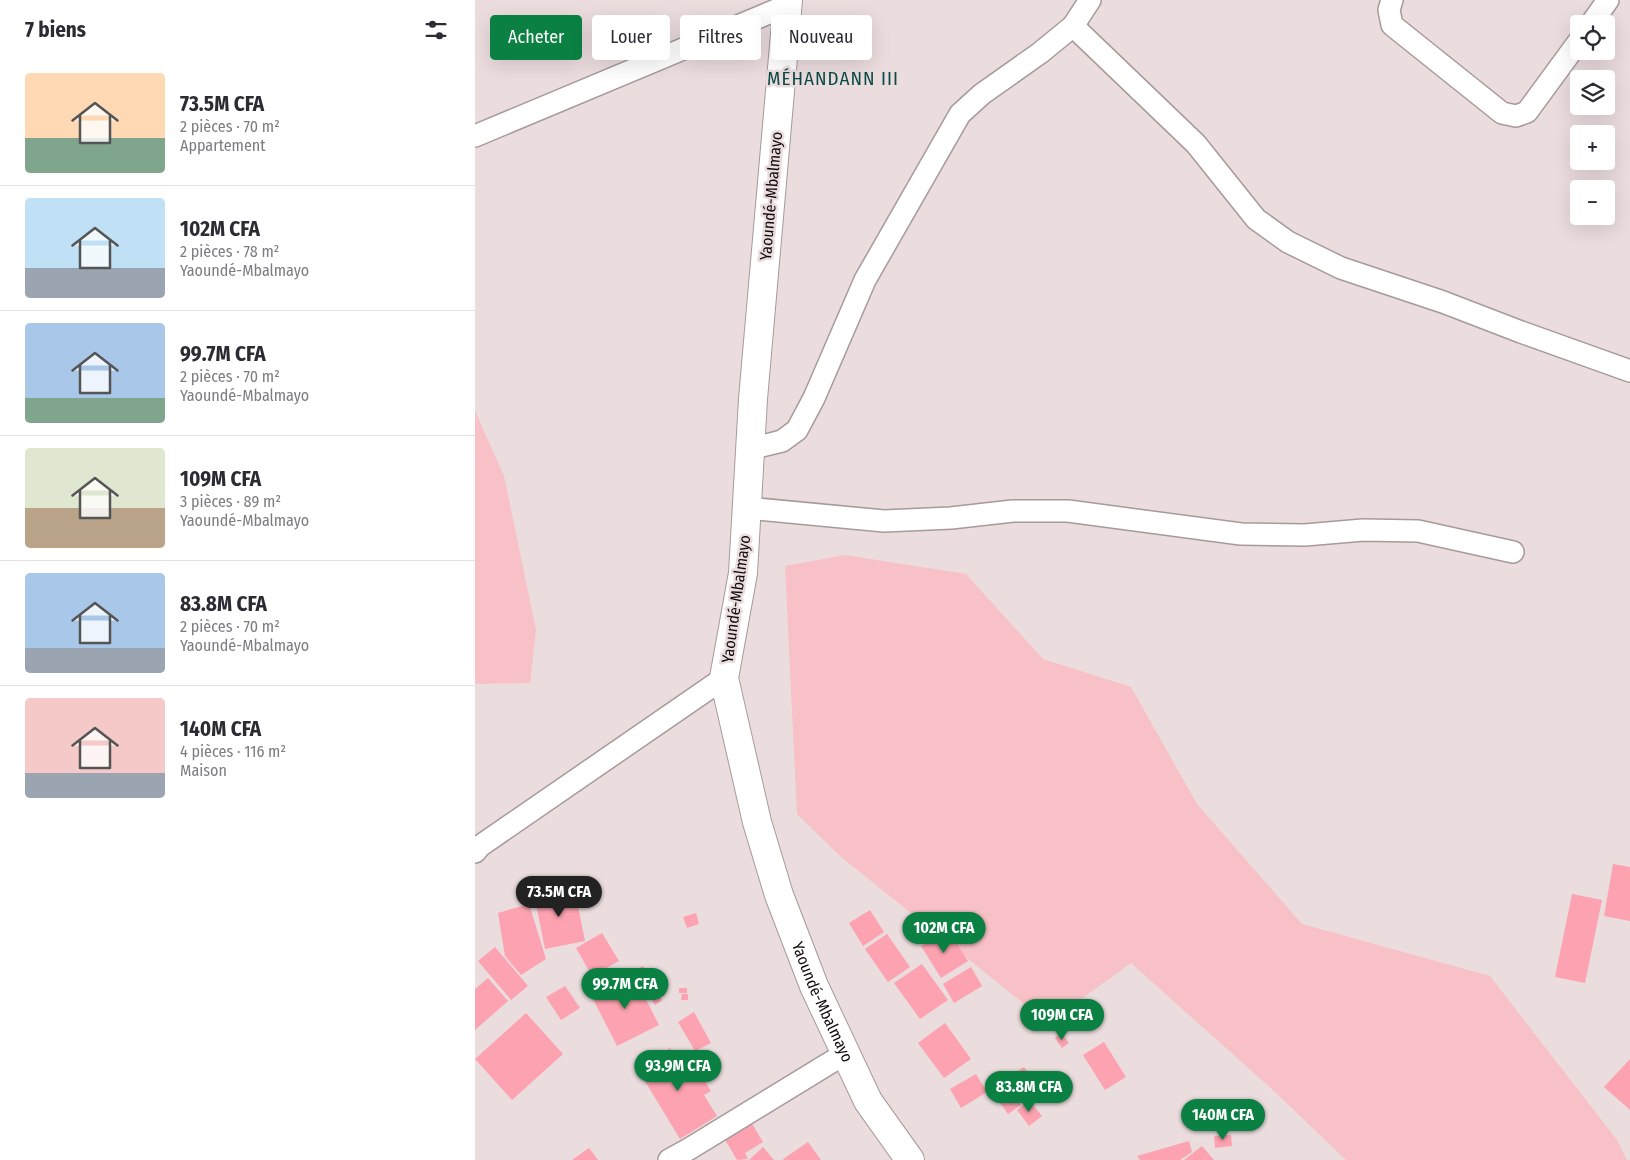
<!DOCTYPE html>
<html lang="fr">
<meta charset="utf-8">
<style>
body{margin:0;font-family:"Fira Sans Condensed",sans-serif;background:#f7f7f7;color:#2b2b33;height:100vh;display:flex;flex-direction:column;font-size:19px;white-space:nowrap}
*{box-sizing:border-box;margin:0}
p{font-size:16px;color:#7c7c81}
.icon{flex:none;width:28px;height:28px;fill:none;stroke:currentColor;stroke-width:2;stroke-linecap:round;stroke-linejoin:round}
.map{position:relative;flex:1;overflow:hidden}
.panel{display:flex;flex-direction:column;background:#fff;width:475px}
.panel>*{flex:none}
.hud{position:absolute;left:15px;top:15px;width:475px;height:45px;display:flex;gap:10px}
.tools{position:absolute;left:1095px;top:15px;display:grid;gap:10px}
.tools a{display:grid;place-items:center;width:45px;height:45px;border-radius:5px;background:#fff;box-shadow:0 5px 20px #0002;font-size:25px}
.price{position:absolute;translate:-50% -42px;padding:0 11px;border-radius:18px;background:#0b8043;color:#fff;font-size:16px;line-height:32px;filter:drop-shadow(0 1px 2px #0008)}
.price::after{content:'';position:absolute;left:50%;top:30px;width:15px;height:11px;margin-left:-8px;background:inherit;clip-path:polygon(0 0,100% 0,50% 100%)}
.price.selected{background:#222;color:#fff}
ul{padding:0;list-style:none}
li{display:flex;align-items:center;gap:15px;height:125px;padding:0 25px}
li+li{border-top:1px solid #e1e1e2}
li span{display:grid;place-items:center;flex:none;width:140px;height:100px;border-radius:5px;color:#555}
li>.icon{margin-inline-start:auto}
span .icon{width:60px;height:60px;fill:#fffc;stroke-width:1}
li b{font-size:21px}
h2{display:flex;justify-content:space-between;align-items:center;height:60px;padding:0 25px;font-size:21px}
.pill{padding:0 18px;border-radius:5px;background:#fff;box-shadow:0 5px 20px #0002;font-size:18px;line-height:45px}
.pill.selected{background:#0b8043;color:#fff}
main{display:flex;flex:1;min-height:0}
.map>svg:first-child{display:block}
</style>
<main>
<section class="panel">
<h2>7 biens<svg class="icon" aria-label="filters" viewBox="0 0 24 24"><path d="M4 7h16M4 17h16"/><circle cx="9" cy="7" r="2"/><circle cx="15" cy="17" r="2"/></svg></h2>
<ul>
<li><span style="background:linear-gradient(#ffd9b3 65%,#7fa58c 0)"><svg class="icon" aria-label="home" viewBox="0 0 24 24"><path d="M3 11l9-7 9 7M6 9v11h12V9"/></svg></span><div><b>73.5M CFA</b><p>2 pièces · 70 m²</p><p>Appartement</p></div></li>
<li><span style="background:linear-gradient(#bfe0f5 70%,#9aa5b1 0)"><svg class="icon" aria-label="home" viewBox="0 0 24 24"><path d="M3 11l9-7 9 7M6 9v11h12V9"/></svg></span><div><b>102M CFA</b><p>2 pièces · 78 m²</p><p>Yaoundé-Mbalmayo</p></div></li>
<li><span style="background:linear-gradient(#a9c7e8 75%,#7fa58c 0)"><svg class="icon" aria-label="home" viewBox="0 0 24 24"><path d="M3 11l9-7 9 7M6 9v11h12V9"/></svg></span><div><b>99.7M CFA</b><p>2 pièces · 70 m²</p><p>Yaoundé-Mbalmayo</p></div></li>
<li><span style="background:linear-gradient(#dfe7d0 60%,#b9a48a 0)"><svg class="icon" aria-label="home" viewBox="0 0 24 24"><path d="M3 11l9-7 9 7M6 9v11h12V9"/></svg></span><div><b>109M CFA</b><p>3 pièces · 89 m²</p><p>Yaoundé-Mbalmayo</p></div></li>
<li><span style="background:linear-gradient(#a9c7e8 75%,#9aa5b1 0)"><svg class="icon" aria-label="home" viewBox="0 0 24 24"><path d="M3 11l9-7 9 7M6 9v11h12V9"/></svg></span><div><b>83.8M CFA</b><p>2 pièces · 70 m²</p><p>Yaoundé-Mbalmayo</p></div></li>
<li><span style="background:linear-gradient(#f6c9c9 75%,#9aa5b1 0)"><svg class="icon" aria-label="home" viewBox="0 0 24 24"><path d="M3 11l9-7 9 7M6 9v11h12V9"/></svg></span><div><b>140M CFA</b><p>4 pièces · 116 m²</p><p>Maison</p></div></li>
</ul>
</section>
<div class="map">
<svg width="1155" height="1160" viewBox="0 0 1155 1160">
<rect width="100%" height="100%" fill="#ebdcde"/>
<g fill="#f8c0c7">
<polygon points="0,411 29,476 61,630 55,683 0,684"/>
<polygon points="370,555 491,574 568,659 656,687 722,804 827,924 1015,976 1142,1140 1152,1160 871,1160 800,1092 656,963 573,1023 366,857 322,814 310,566"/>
</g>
<g fill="#fca2b0">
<polygon points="1138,864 1155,867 1155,921 1129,916"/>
<polygon points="99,886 110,941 70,949 59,894"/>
<polygon points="1097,894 1127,900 1110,983 1080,977"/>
<polygon points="54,904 71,959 46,975 30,956 23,913"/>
<polygon points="395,910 409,932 388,946 374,923"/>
<polygon points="221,913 224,924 212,928 208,917"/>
<polygon points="472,929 493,961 466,978 446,946"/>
<polygon points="127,933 144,961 117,976 101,948"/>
<polygon points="412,934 435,967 413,982 390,949"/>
<polygon points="20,947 53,986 36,1000 3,961"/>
<polygon points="447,964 473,1000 445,1019 419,983"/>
<polygon points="168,966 177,985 170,989 160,970"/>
<polygon points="496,967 507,986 479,1003 468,984"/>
<polygon points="158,974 184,1025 142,1046 116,995"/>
<polygon points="13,978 33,1001 0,1030 0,989"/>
<polygon points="90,986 105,1008 86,1020 71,997"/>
<polygon points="177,986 187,1000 180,1005 171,990"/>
<rect x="204" y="988" width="8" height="5"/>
<polygon points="207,994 213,994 213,1000 206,1000"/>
<polygon points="219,1012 236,1043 220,1051 203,1022"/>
<polygon points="51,1013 88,1054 37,1100 0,1059"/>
<polygon points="470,1023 496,1059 469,1078 443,1043"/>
<polygon points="586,1033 594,1043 587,1048 580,1038"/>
<polygon points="629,1042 651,1077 630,1090 608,1055"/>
<polygon points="195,1048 208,1069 219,1063 236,1091 229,1095 242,1116 205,1139 162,1068"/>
<polygon points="1155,1059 1155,1110 1129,1087"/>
<polygon points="549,1067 565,1089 553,1097 537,1075"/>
<polygon points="501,1074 512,1092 486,1108 475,1089"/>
<polygon points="528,1081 546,1105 533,1114 516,1090"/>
<polygon points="554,1100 567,1116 554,1126 542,1110"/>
<polygon points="276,1122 288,1142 270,1153 273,1159 262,1160 249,1138"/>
<polygon points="756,1135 757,1146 740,1148 739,1136"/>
<polygon points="714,1141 717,1152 705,1160 665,1160 662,1156"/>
<polygon points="333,1142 346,1160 309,1160 308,1159"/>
<polygon points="727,1146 739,1160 709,1160"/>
<polygon points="288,1147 299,1160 274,1160"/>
<polygon points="114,1148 123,1160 97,1160"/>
</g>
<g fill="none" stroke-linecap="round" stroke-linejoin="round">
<defs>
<g id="street">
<polyline points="917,0 914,10 917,25 1027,113 1041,116 1052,112 1104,41"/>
<polyline points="1116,24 1133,0"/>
<polyline points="598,26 721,144 781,219 813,242 866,268 968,302 1046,332 1155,371"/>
<polyline points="0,136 313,5"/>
<polyline points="275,449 307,441 322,430 339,398 390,280 485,114 507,94 565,53 598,26 615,0"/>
<polyline points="272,508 409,521 476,518 538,511 593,511 766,534 830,535 888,530 943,531 1038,552"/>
<polyline points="0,852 5,846 249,678"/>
<polyline points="194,1160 214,1149 371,1053"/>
</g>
<g id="highway">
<path id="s1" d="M313,0l-35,399 -10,174 -19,105 33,144 22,73 35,91 54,115 42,59"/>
</g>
</defs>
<use href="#street" stroke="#a79a9b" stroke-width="24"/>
<use href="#highway" stroke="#a79a9b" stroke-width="30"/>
<use href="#street" stroke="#fff" stroke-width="21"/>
<use href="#highway" stroke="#fff" stroke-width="28"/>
</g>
<g text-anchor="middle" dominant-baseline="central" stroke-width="5" stroke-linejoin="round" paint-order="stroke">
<g font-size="16" fill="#0f0b0b" stroke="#ebdcde">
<text transform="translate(296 196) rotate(-85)">Yaoundé-Mbalmayo</text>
<text transform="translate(261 599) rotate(-82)">Yaoundé-Mbalmayo</text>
<text stroke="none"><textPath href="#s1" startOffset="1021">Yaoundé-Mbalmayo</textPath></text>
</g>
<g font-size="19" letter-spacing="1" fill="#0b4a47" stroke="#ebdcde">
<text x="358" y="78">MÉHANDANN III</text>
</g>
</g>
</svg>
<div class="tools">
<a><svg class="icon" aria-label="locate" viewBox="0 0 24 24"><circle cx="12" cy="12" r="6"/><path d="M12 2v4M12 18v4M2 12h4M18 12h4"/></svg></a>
<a><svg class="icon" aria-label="layers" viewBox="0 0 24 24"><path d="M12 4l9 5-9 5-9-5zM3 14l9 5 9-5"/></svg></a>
<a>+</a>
<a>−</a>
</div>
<b class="price selected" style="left:84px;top:918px">73.5M CFA</b>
<b class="price" style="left:469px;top:954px">102M CFA</b>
<b class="price" style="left:150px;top:1010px">99.7M CFA</b>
<b class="price" style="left:587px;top:1041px">109M CFA</b>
<b class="price" style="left:203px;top:1092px">93.9M CFA</b>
<b class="price" style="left:554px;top:1113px">83.8M CFA</b>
<b class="price" style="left:748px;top:1141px">140M CFA</b>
<div class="hud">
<a class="pill selected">Acheter</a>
<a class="pill">Louer</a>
<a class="pill">Filtres</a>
<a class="pill">Nouveau</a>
</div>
</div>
</main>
